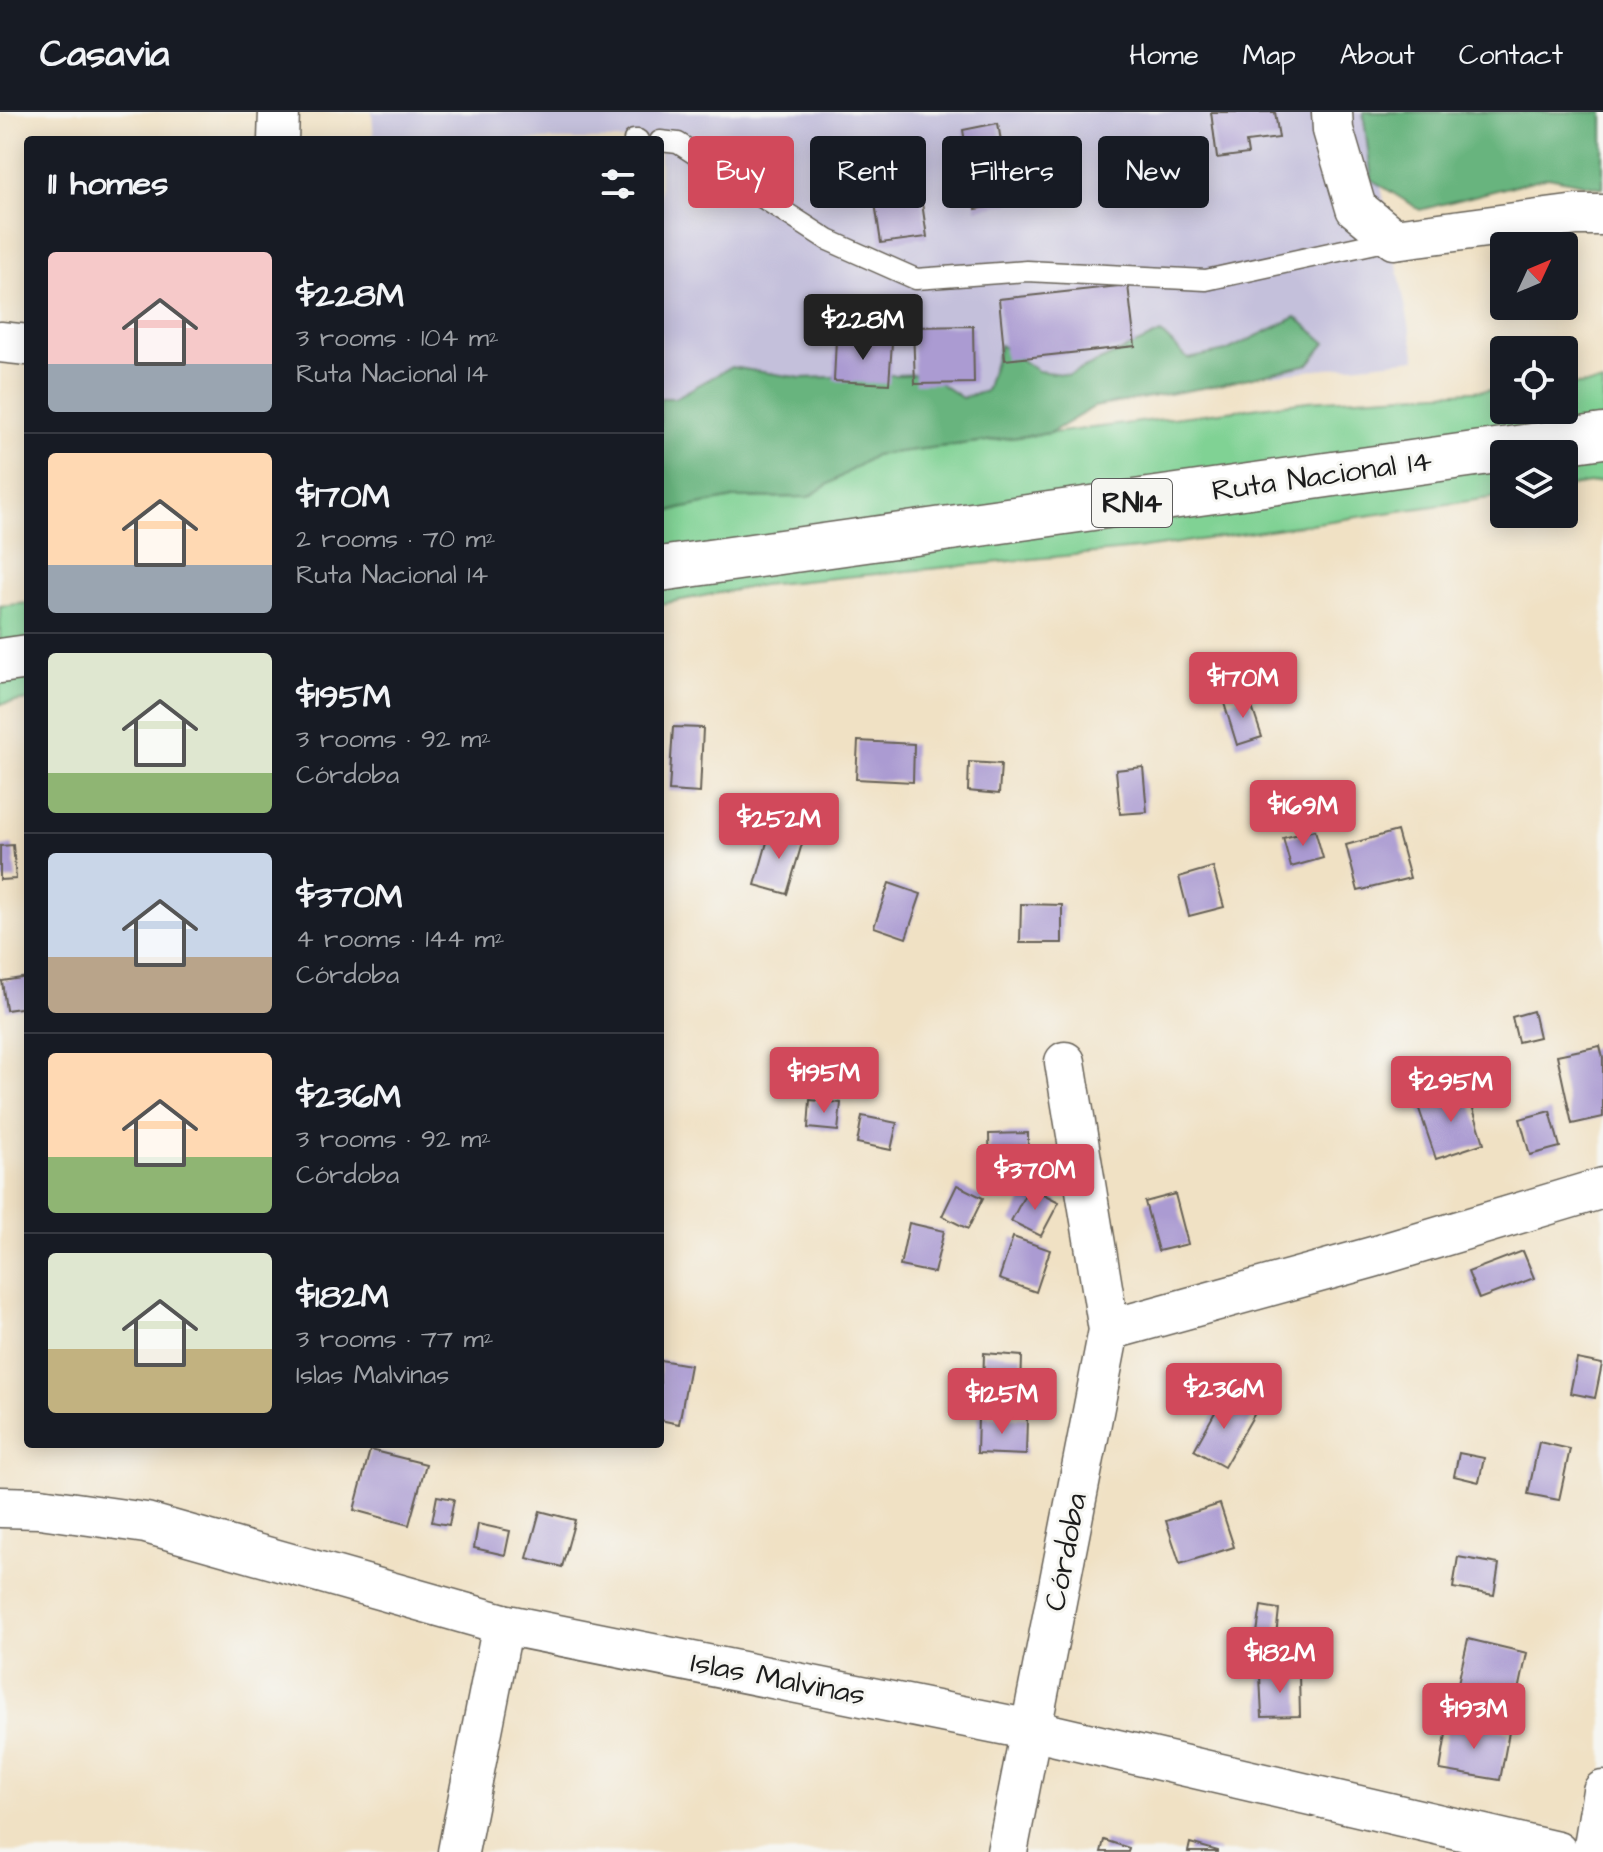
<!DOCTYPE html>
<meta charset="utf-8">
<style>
body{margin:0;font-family:"Architects Daughter",sans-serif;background:#20242c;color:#f1f3f6;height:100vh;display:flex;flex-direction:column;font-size:30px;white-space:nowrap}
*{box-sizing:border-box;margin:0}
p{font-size:26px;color:#9ea1a6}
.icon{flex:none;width:44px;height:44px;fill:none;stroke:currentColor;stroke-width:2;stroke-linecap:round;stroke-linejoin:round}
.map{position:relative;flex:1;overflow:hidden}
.details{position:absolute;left:24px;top:24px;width:640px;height:1312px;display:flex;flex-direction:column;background:#171b24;border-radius:8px;box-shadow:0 4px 20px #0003}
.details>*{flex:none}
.hud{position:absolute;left:688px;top:24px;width:760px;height:72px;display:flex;gap:16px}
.needle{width:52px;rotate:46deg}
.buttons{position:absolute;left:1490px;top:120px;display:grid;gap:16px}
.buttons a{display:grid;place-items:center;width:88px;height:88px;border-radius:8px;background:#171b24;box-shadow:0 4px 20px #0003;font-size:40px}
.price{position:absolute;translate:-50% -68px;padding:0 18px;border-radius:8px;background:#d1495b;color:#fff;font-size:26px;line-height:52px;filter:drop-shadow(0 2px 4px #0008)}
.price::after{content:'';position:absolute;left:50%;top:48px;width:24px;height:18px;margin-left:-12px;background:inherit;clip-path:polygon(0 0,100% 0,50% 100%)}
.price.selected{background:#222;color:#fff}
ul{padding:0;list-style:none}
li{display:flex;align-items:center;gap:24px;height:200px;padding:0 24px}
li+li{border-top:2px solid #363941}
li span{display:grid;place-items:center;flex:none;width:224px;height:160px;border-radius:8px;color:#555}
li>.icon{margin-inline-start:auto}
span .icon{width:96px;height:96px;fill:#fffc;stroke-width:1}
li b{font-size:34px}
h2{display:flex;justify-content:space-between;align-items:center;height:96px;padding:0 24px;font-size:34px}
.tag{padding:0 28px;border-radius:8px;background:#171b24;box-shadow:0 4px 20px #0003;font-size:28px;line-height:72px}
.tag.selected{background:#d1495b;color:#fff}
header{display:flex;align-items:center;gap:48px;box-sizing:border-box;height:112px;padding:0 40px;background:#171b24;border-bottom:2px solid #363941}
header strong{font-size:38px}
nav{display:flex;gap:44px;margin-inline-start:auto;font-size:28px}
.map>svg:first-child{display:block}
</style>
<header>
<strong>Casavia</strong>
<nav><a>Home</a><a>Map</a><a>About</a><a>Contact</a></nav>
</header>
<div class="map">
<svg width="1603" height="1740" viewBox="0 0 1603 1740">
<rect width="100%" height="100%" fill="#f6f6f2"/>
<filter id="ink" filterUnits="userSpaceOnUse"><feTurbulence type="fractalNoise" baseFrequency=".0125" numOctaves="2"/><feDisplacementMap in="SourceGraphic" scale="16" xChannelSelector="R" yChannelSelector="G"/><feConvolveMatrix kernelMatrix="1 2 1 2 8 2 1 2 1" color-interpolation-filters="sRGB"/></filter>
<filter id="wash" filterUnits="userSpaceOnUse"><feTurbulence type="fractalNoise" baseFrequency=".006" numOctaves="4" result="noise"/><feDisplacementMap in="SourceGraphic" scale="32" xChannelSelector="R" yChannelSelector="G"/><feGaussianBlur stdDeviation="1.8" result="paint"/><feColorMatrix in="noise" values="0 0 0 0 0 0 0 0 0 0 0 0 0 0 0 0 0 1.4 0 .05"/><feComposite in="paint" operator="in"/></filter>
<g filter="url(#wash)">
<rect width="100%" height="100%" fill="#f0e1c4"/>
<polygon fill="#c4c0db" points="372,0 1366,0 1416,247 660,329 660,28 374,28"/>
<g fill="#80d294" stroke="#4e7758" stroke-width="2">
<polygon points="1603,271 1603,369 1564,375 1564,342 1504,342 1504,384 1137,437 762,473 660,492 660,401 733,386 808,385 875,343 1308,289 1504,277 1504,298 1564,298 1564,274"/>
<polygon points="28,491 28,588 0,592 0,494"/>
</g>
<g fill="#68b47e" stroke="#42684d" stroke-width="2">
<polygon points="1363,0 1603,0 1603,76 1548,65 1420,98 1372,68"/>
<polygon points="1296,205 1326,231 1309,252 1219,273 1094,295 1050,321 875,343 808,385 733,386 660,401 660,286 675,286 731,255 801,266 926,262 962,286 986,279 1000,233 1038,259 1069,263 1161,221 1188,247 1226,239"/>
</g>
<g id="blocks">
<g fill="#ab9bd2">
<polygon points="1211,0 1275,0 1279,26 1246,30 1248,42 1217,46"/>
<polygon points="998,11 1011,91 976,97 963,18"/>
<polygon points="917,57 927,125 881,131 871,64"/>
<polygon points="1128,173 1135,234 1005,248 999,187"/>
<polygon points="973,214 974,271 915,272 913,215"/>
<polygon points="836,227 892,231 889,272 834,269"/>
<polygon points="1248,583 1262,625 1237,633 1224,591"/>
<polygon points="673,615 703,616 700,681 669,679"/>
<polygon points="858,629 914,632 913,670 856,667"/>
<polygon points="969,650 1001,652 999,682 968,679"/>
<polygon points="1143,655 1147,700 1120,702 1116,658"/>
<polygon points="771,716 804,725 787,782 755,773"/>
<polygon points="1315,718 1323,746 1291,755 1283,726"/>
<polygon points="1397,719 1410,766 1358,779 1346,733"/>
<polygon points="13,733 16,767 0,768 0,734"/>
<polygon points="1213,755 1224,795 1189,804 1179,765"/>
<polygon points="889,771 921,782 906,826 874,815"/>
<polygon points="1021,792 1062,793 1062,831 1020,831"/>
<polygon points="28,865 28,895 6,898 2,869"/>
<polygon points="1533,899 1539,925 1518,930 1512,905"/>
<polygon points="1600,934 1603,946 1603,1005 1572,1012 1557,943"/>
<polygon points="1467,978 1484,1031 1436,1047 1418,994"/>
<polygon points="810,988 841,991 838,1019 808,1016"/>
<polygon points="1550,999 1560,1035 1530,1043 1520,1007"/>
<polygon points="862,1004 897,1011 891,1038 857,1031"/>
<polygon points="1028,1021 1028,1064 990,1065 989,1022"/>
<polygon points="957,1073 983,1086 968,1117 942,1104"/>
<polygon points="1029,1075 1059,1090 1041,1124 1011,1109"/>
<polygon points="1175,1082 1188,1132 1158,1139 1145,1090"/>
<polygon points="909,1111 944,1119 934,1161 900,1154"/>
<polygon points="1013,1125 1050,1138 1036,1180 999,1167"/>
<polygon points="1523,1139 1534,1166 1479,1187 1468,1160"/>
<polygon points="984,1241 1022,1244 1021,1278 983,1275"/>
<polygon points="1577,1247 1602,1252 1595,1286 1570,1281"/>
<polygon points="660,1248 690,1253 679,1312 660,1308"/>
<polygon points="1224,1284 1255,1301 1224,1355 1194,1338"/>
<polygon points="978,1304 1027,1306 1026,1343 977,1341"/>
<polygon points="1539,1330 1570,1337 1559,1388 1528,1382"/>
<polygon points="370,1338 426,1352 409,1413 354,1398"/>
<polygon points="1459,1341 1484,1346 1479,1370 1454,1364"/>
<polygon points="437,1384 454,1387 449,1413 432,1410"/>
<polygon points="1220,1392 1234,1435 1180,1452 1166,1409"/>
<polygon points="540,1399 575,1408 562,1455 527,1446"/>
<polygon points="478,1412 510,1419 505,1443 474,1436"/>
<polygon points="1458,1445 1499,1452 1494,1483 1453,1476"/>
<polygon points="1261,1494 1279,1497 1276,1524 1257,1521"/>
<polygon points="1468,1527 1527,1541 1516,1593 1456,1580"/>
<polygon points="1299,1562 1300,1604 1262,1605 1260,1563"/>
<polygon points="1448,1610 1509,1620 1500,1668 1440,1658"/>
<polygon points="1104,1728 1129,1736 1128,1740 1101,1740"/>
<polygon points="1190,1731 1218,1739 1218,1740 1188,1740"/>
</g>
</g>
</g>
<g filter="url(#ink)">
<use href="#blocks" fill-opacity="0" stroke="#666157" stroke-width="2"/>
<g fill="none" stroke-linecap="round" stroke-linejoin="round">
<defs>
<g id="lane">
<polyline points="634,28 638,28"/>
<polyline points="660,29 678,31 828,128 916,167 1027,159 1206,168 1394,127"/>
</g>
<g id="street">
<polyline points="1332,0 1333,18 1356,96 1394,127 1577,103 1603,103"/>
<polyline points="278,28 279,0"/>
<polyline points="0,230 28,233"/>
<polyline points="1109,1218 1373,1145 1603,1076"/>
<polyline points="0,1395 40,1396 146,1411 503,1512 1031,1618 1557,1740"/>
<polyline points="458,1740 503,1512"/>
<polyline points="1007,1740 1109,1218 1065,950"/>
<polyline points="1593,1740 1603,1679"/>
</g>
<g id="highway">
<polyline points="660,457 1603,324"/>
<polyline points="0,549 28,545"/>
</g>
</defs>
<use href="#lane" stroke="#666157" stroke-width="23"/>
<use href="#street" stroke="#666157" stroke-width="43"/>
<use href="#highway" stroke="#666157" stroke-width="47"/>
<use href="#lane" stroke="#fff" stroke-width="20"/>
<use href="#street" stroke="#fff" stroke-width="40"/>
<use href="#highway" stroke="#fff" stroke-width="44"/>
</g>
</g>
<g text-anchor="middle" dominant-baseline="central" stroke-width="6" stroke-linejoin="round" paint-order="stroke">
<rect fill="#f6f6f2" stroke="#5d5d5c" stroke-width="2" x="1092" y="367" width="80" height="48" rx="6"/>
<g font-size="28" font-weight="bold" fill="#1c1c1c">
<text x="1132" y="391">RN14</text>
</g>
<g font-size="30" fill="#1c1c1c" stroke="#f6f6f2">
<text transform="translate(1322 364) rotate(-8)">Ruta Nacional 14</text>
<text transform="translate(1066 1440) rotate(-79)">Córdoba</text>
<text transform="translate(778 1567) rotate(11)">Islas Malvinas</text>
</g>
</g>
</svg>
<div class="buttons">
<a><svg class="needle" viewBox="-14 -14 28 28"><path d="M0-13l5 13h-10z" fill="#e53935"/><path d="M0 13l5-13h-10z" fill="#9ea1a6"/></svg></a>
<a><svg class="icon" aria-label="locate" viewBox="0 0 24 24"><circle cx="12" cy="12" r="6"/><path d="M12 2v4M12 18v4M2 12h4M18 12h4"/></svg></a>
<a><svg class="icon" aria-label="layers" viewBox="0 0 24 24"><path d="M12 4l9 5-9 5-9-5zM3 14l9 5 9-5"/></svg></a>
</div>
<b class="price selected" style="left:863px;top:250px">$228M</b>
<b class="price" style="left:1243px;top:608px">$170M</b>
<b class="price" style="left:1303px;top:736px">$169M</b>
<b class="price" style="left:779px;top:749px">$252M</b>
<b class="price" style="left:824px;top:1003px">$195M</b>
<b class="price" style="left:1451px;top:1012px">$295M</b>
<b class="price" style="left:1035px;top:1100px">$370M</b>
<b class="price" style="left:1224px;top:1319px">$236M</b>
<b class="price" style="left:1002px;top:1324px">$125M</b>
<b class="price" style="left:1280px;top:1583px">$182M</b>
<b class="price" style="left:1474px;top:1639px">$193M</b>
<div class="hud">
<a class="tag selected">Buy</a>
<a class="tag">Rent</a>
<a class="tag">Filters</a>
<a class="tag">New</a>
</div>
<section class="details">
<h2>11 homes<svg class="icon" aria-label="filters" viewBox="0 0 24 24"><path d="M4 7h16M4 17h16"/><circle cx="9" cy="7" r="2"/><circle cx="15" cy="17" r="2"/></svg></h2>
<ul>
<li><span style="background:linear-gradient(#f6c9c9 70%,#9aa5b1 0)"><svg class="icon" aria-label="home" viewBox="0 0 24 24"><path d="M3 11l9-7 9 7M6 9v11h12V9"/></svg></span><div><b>$228M</b><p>3 rooms · 104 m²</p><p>Ruta Nacional 14</p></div></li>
<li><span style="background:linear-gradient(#ffd9b3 70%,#9aa5b1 0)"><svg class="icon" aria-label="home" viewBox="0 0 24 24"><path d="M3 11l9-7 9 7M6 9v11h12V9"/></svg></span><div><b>$170M</b><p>2 rooms · 70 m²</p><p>Ruta Nacional 14</p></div></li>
<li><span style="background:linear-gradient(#dfe7d0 75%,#8fb573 0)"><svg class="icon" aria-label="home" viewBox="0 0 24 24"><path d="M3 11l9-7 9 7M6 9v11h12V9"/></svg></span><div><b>$195M</b><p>3 rooms · 92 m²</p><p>Córdoba</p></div></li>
<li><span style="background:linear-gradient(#c9d6e8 65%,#b9a48a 0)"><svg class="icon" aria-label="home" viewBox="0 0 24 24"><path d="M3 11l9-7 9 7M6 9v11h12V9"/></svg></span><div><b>$370M</b><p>4 rooms · 144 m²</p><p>Córdoba</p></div></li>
<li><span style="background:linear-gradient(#ffd9b3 65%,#8fb573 0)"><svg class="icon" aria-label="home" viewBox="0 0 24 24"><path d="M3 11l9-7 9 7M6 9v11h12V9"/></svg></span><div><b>$236M</b><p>3 rooms · 92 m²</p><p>Córdoba</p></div></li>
<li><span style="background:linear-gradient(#dfe7d0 60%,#c2b280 0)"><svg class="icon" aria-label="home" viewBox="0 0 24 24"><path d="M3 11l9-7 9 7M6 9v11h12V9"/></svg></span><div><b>$182M</b><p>3 rooms · 77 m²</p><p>Islas Malvinas</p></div></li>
</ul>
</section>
</div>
